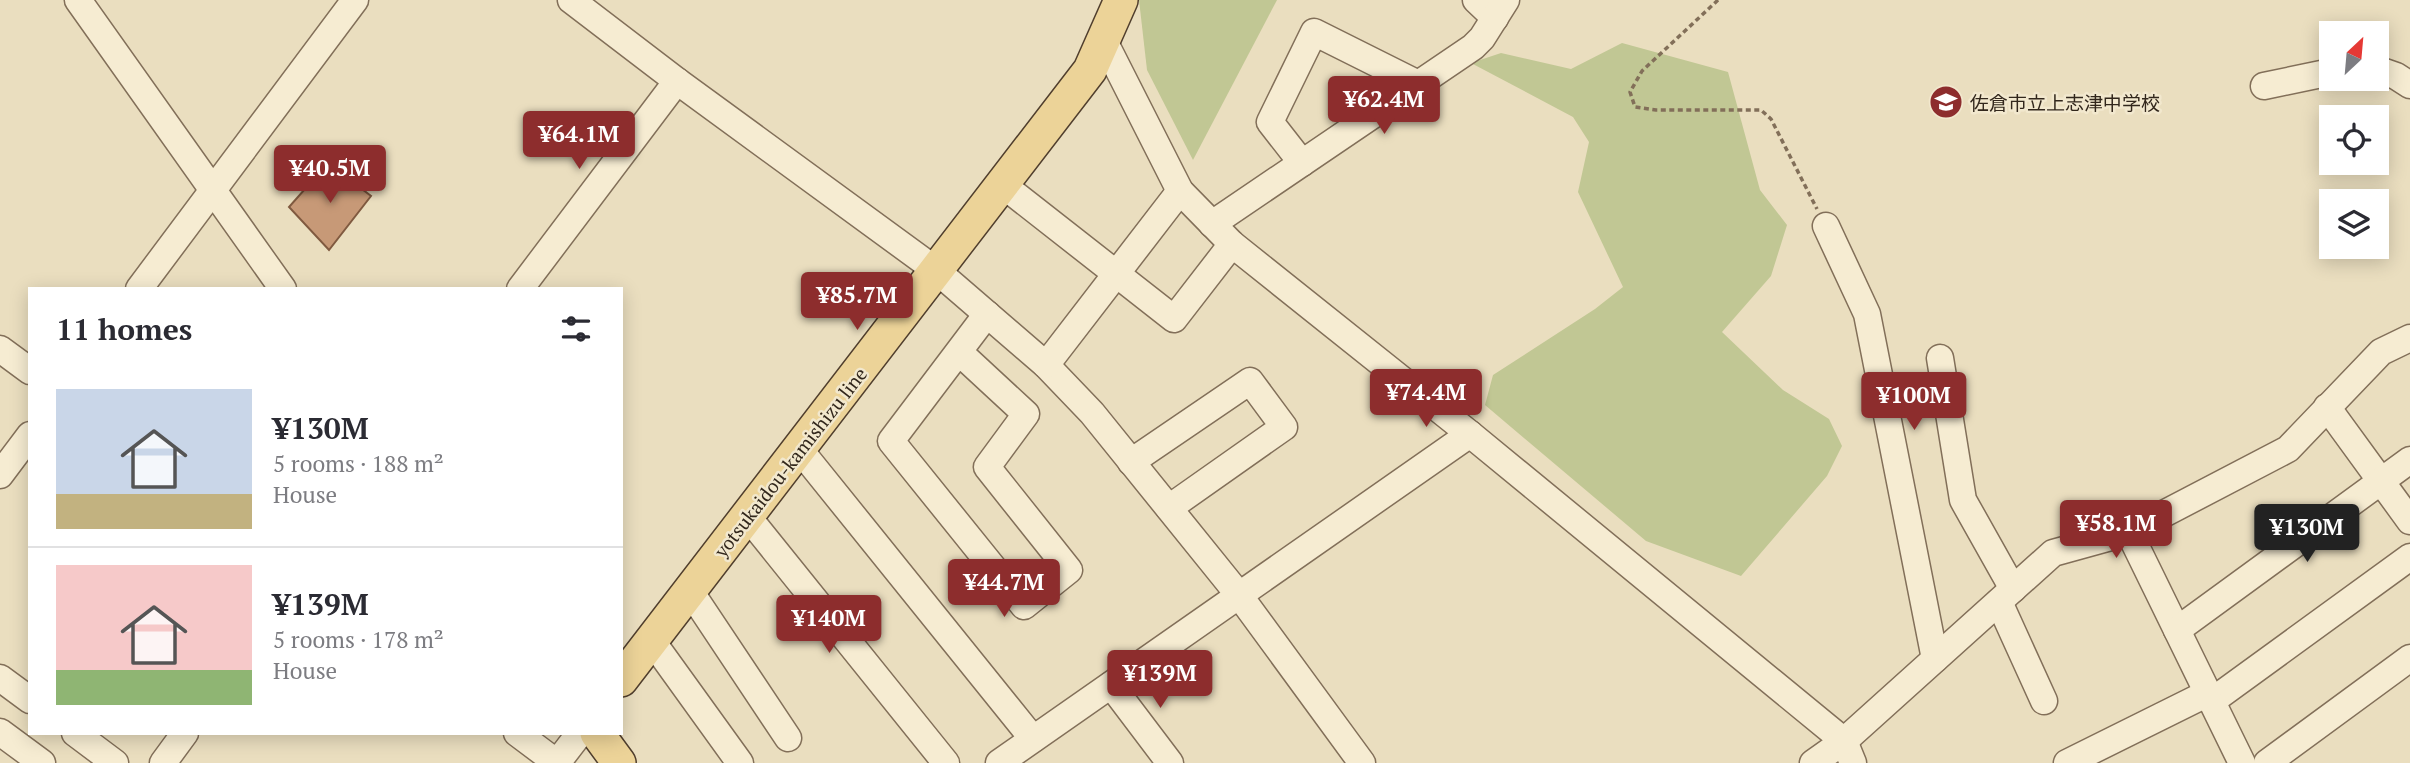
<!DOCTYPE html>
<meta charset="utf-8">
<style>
body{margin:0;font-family:"PT Serif","Noto Sans JP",serif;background:#f2f2f3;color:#2b2b33;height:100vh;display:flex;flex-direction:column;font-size:26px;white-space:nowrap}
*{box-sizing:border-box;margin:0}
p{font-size:23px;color:#7c7c81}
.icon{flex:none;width:38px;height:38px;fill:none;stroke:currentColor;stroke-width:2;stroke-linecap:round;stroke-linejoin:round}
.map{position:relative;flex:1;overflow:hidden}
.side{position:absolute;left:28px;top:287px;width:595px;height:448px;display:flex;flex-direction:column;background:#fff;border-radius:0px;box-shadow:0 4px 18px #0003}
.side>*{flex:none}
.needle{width:46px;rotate:26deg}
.fabs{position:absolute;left:2319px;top:21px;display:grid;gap:14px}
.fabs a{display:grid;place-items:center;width:70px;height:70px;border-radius:0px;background:#fff;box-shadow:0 4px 18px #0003;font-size:35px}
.price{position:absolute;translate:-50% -60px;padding:0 16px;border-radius:7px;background:#8d2d2d;color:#fff;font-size:23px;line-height:46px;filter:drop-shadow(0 2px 4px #0008)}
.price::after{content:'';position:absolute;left:50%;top:42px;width:21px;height:16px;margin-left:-10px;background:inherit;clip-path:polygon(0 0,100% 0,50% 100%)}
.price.active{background:#222;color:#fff}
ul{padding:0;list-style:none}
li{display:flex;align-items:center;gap:21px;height:175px;padding:0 28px}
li+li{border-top:2px solid #e1e1e2}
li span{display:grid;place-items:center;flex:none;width:196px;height:140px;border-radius:0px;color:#555}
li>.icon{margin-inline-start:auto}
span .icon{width:84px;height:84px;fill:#fffc;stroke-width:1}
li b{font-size:30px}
h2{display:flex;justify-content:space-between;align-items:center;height:84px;padding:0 28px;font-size:30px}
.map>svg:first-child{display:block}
</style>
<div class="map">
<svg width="2410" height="763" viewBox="0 0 2410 763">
<rect width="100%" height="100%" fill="#eadebf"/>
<g fill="#c1c794">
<polygon points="1139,0 1277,0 1193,160 1147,70"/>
<polygon points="1622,43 1728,72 1760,190 1787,225 1771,276 1722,332 1783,390 1829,419 1842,446 1827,476 1741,576 1646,541 1485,405 1493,375 1595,309 1623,287 1578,192 1589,142 1573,117 1471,63 1501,53 1571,69"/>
</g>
<polygon fill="#c79977" stroke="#805a40" stroke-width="2" points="328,163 371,196 329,250 289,207"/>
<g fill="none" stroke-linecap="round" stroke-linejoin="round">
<defs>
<g id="minor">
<polyline points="78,0 283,289"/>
<polyline points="571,0 677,81 937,271 1046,365 1092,413 1239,595 1362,763"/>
<polyline points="1476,0 1495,18"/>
<polyline points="1104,41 1180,191 1232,244 1470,434 1844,741 1853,763"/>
<polyline points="2376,69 2396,76 2410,85"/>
<polyline points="2264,86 2331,72"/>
<polyline points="1302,163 1270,122 1314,32 1418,84"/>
<polyline points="1003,185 1174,319 1232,244"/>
<polyline points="1212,224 1473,47 1482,38 1506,0"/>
<polyline points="1826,226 1867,314 1935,659"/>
<polyline points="139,289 355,0"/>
<polyline points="520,289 677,81"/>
<polyline points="0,349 30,371"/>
<polyline points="959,352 1026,414 987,467 1069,570 1024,606 891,441 987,314"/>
<polyline points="1940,358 1963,500 2013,589"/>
<polyline points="1046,365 1180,191"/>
<polyline points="2327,407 2410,521"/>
<polyline points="800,450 1033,739"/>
<polyline points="1131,462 1250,381 1284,427 1169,508"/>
<polyline points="0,475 30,435"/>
<polyline points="748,517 946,763"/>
<polyline points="2129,532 2242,763"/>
<polyline points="690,591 788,738"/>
<polyline points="1999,602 2044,701"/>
<polyline points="2177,630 2410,460"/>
<polyline points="652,641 740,763"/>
<polyline points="0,678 30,700"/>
<polyline points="1111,685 1170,763"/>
<polyline points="2212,701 2410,557"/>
<polyline points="0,732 42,763"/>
<polyline points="75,733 115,763"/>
<polyline points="517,733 557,763 580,733"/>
<polyline points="163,763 185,733"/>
<polyline points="999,763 1470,434"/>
<polyline points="1813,763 1844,741 2053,553 2129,532 2288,449 2381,352 2410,338"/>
<polyline points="2067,763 2208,693"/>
<polyline points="2267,763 2410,658"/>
</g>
<g id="major">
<polyline points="621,680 1090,70 1121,0"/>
<polyline points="597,733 619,763"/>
</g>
</defs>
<use href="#minor" stroke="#826f59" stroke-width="29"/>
<use href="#major" stroke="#503e2d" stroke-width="36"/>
<polyline stroke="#826f59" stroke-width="3.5" stroke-dasharray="5 3.5" stroke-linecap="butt" points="1718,0 1642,71 1630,92 1635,107 1656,110 1761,110 1771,119 1817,209"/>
<use href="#minor" stroke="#f6ecd2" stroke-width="26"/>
<use href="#major" stroke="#ecd398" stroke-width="33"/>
</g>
<defs>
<symbol id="school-disc" viewBox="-11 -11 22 22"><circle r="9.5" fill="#8d2d2d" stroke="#f2e8ce"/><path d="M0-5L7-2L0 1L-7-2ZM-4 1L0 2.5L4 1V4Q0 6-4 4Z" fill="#fff"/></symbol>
</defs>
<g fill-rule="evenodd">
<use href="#school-disc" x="1927" y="83" width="38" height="38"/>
</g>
<g text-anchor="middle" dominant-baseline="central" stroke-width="5" stroke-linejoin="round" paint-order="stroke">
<g font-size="19" fill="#32271c" stroke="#f2e8ce" text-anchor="start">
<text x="1970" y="102">佐倉市立上志津中学校</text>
</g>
<g font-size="19" fill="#32271c" stroke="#f2e8ce">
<text transform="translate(790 462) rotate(-52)">yotsukaidou-kamishizu line</text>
</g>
</g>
</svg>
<div class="fabs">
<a><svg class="needle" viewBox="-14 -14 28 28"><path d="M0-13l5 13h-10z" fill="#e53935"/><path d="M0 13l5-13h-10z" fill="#7c7c81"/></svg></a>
<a><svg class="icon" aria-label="locate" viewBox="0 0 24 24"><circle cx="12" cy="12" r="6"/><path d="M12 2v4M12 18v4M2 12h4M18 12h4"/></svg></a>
<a><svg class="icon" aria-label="layers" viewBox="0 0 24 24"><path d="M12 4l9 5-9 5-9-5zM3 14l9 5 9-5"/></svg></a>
</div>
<b class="price" style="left:1384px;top:136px">¥62.4M</b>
<b class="price" style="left:579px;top:171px">¥64.1M</b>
<b class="price" style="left:330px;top:205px">¥40.5M</b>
<b class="price" style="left:857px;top:332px">¥85.7M</b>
<b class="price" style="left:1426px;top:429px">¥74.4M</b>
<b class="price" style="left:1914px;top:432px">¥100M</b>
<b class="price" style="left:2116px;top:560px">¥58.1M</b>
<b class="price active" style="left:2307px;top:564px">¥130M</b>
<b class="price" style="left:1004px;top:619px">¥44.7M</b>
<b class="price" style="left:829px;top:655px">¥140M</b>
<b class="price" style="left:1160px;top:710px">¥139M</b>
<section class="side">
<h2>11 homes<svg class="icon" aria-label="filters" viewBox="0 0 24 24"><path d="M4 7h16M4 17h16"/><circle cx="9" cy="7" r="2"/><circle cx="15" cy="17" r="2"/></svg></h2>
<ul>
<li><span style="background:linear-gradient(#c9d6e8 75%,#c2b280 0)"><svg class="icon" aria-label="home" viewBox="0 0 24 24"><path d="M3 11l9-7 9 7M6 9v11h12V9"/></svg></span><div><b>¥130M</b><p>5 rooms · 188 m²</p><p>House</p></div></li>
<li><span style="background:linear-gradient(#f6c9c9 75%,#8fb573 0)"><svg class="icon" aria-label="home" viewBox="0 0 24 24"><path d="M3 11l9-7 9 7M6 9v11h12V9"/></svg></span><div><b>¥139M</b><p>5 rooms · 178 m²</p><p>House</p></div></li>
</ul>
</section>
</div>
